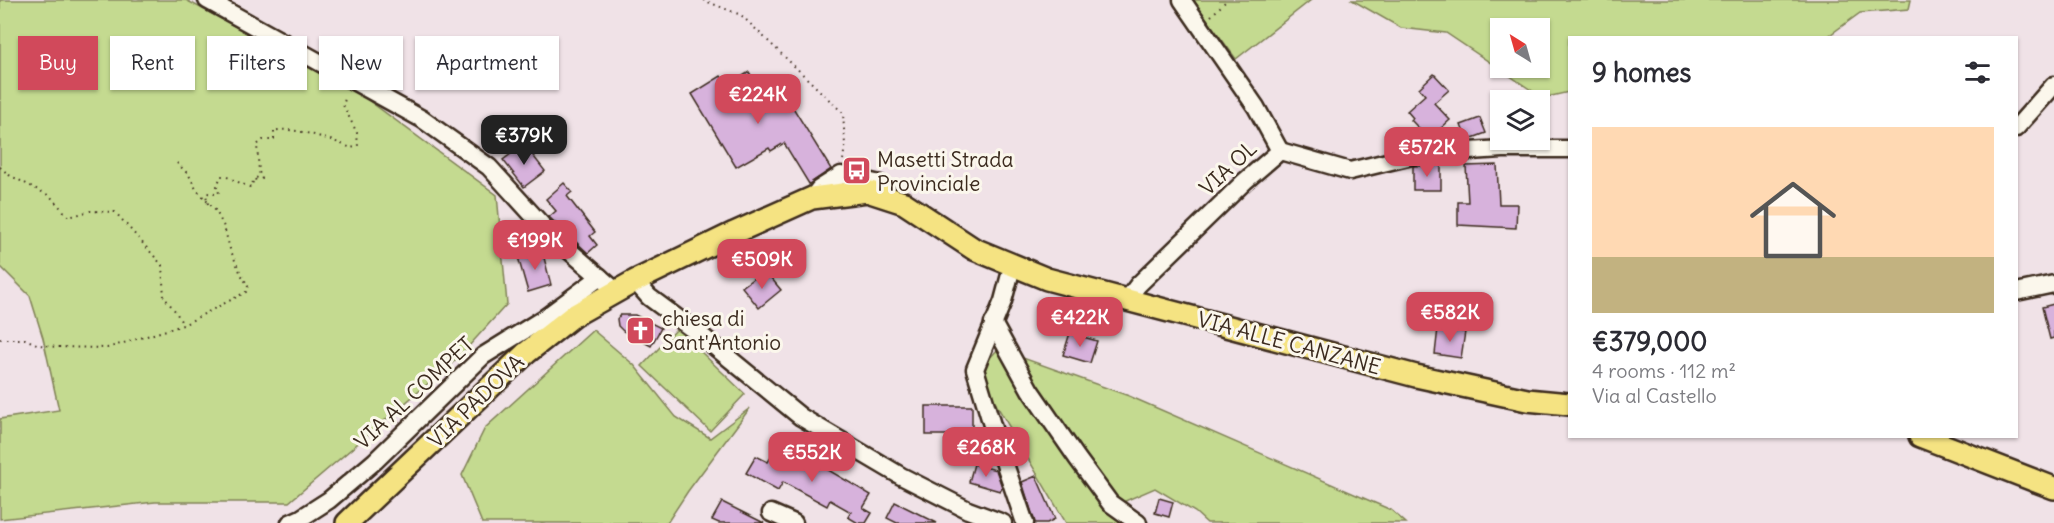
<!DOCTYPE html>
<meta charset="utf-8">
<style>
body{margin:0;font-family:Delius,sans-serif;background:#f7f7f7;color:#2b2b33;height:100vh;display:flex;flex-direction:column;font-size:22px;white-space:nowrap}
*{box-sizing:border-box;margin:0}
p{font-size:20px;color:#7c7c81}
.icon{flex:none;width:33px;height:33px;fill:none;stroke:currentColor;stroke-width:2;stroke-linecap:round;stroke-linejoin:round}
.map{position:relative;flex:1;overflow:hidden}
.drawer{position:absolute;left:1568px;top:36px;width:450px;height:402px;display:flex;flex-direction:column;background:#fff;border-radius:0px;box-shadow:0 2px 4px #0004}
.drawer>*{flex:none}
.guide{position:absolute;left:18px;top:36px;width:570px;height:54px;display:flex;gap:12px}
.needle{width:39px;rotate:323deg}
.controls{position:absolute;left:1490px;top:18px;display:grid;gap:12px}
.controls a{display:grid;place-items:center;width:60px;height:60px;border-radius:0px;background:#fff;box-shadow:0 2px 4px #0004;font-size:30px}
.price{position:absolute;translate:-50% -51px;padding:0 14px;border-radius:12px;background:#d1495b;color:#fff;font-size:20px;line-height:39px;filter:drop-shadow(0 2px 3px #0008)}
.price::after{content:'';position:absolute;left:50%;top:36px;width:18px;height:14px;margin-left:-9px;background:inherit;clip-path:polygon(0 0,100% 0,50% 100%)}
.price.selected{background:#222;color:#fff}
ul{padding:0;list-style:none}
li{display:grid;align-content:center;gap:12px;height:318px;padding:0 24px}
li span{display:grid;place-items:center;height:186px;border-radius:0px;color:#555}
li>.icon{margin-inline-start:auto}
span .icon{width:108px;height:108px;fill:#fffc;stroke-width:1}
li b{font-size:26px}
h2{display:flex;justify-content:space-between;align-items:center;height:72px;padding:0 24px;font-size:26px}
.chip{padding:0 21px;border-radius:0px;background:#fff;box-shadow:0 2px 4px #0004;font-size:21px;line-height:54px}
.chip.selected{background:#d1495b;color:#fff}
.map>svg:first-child{display:block}
</style>
<div class="map">
<svg width="2054" height="523" viewBox="0 0 2054 523">
<rect width="100%" height="100%" fill="#f0e2e7"/>
<filter id="ink" filterUnits="userSpaceOnUse"><feTurbulence type="fractalNoise" baseFrequency=".0167" numOctaves="2"/><feDisplacementMap in="SourceGraphic" scale="12" xChannelSelector="R" yChannelSelector="G"/><feConvolveMatrix kernelMatrix="1 2 1 2 8 2 1 2 1" color-interpolation-filters="sRGB"/></filter>
<g filter="url(#ink)">
<g fill="#c4da90" stroke="#808257" stroke-width="1.5" fill-rule="evenodd">
<polygon points="0,0 186,0 357,92 497,195 507,304 458,358 289,502 155,502 0,519 0,419 59,410 43,338 30,296 0,266"/>
<polygon points="1193,0 1311,0 1236,59"/>
<path d="M1352,0h559l-2,9 -49,4 -33,24 -258,1v54l-26,6 -97,-65 -45,-5zM1500,28h39v40h-39z"/>
<polygon points="677,329 745,394 710,431 642,366"/>
<polygon points="593,330 634,365 676,417 710,438 750,408 688,491 667,523 482,523 462,475 485,428"/>
<polygon points="998,349 1129,396 1391,510 1406,523 1207,523 1195,512 1155,488 1125,501 1141,523 1066,523 977,372"/>
</g>
<g fill="#d7b2dc" stroke="#3b2a1e" stroke-width="1.5">
<polygon points="749,72 773,111 789,101 831,169 809,184 784,143 771,151 769,148 736,167 692,94 721,76 727,86"/>
<polygon points="1434,74 1449,90 1434,103 1450,120 1429,139 1411,120 1413,118 1407,111 1425,95 1419,88"/>
<polygon points="1480,118 1486,133 1467,140 1461,125"/>
<polygon points="524,144 545,171 524,187 503,160"/>
<polygon points="1441,165 1441,190 1413,190 1413,166"/>
<polygon points="1497,165 1499,204 1517,204 1516,228 1458,225 1458,202 1468,202 1466,166"/>
<polygon points="564,183 572,192 567,196 595,232 590,236 597,245 588,253 549,217 556,211 546,199"/>
<polygon points="542,250 551,285 528,292 518,257"/>
<polygon points="767,273 781,290 759,308 742,287 758,275 761,278"/>
<polygon points="2054,304 2054,338 2050,339 2042,307"/>
<polygon points="620,315 635,315 661,328 651,346 623,331 618,326 617,319"/>
<polygon points="1438,328 1465,332 1461,358 1435,354"/>
<polygon points="1070,333 1097,341 1090,363 1063,355"/>
<rect x="926" y="406" width="46" height="29"/>
<polygon points="776,448 805,464 808,458 871,495 863,508 872,513 866,523 858,523 848,517 851,512 830,500 827,506 783,482 778,491 746,473 756,456 768,462"/>
<polygon points="974,464 996,470 1002,487 1000,491 969,482"/>
<polygon points="1036,476 1055,519 1047,523 1035,523 1022,482"/>
<polygon points="1159,498 1173,502 1169,517 1155,513"/>
<polygon points="722,502 764,523 719,523 712,520"/>
<polygon points="895,502 937,523 897,523 887,518"/>
</g>
<g fill="none" stroke-linecap="round" stroke-linejoin="round">
<defs>
<g id="minor">
<polyline points="207,0 422,119 489,167 550,234 616,291"/>
<polyline points="1182,0 1256,107 1280,151"/>
<polyline points="2016,128 2054,85"/>
<polyline points="812,198 819,189 841,175 880,184 884,188"/>
<polyline points="1012,267 1003,301 975,369 995,435 1025,523"/>
<polyline points="635,281 649,297 703,337 801,417 901,476 968,510 1003,523"/>
<polyline points="2016,292 2054,284"/>
<polyline points="1126,301 1138,285 1245,181 1280,151 1350,171 1420,154 1503,149 1569,149"/>
<polyline points="993,323 1030,390 1077,458 1110,503 1138,523"/>
<polyline points="771,513 794,523"/>
<polyline points="290,523 301,518 329,500 375,461 483,356 546,317 600,277"/>
</g>
<g id="major">
<polyline points="1920,436 2054,488"/>
<polyline points="347,523 525,354 573,316 635,281 734,233 812,198 867,191 904,203 974,249 1047,279 1416,376 1527,400 1569,404"/>
</g>
</defs>
<use href="#minor" stroke="#3b2a1e" stroke-width="21"/>
<use href="#major" stroke="#3b2a1e" stroke-width="26"/>
<g stroke="#3b2a1e" stroke-width="2" stroke-dasharray="1.5 4.5" stroke-linecap="butt">
<polyline points="703,0 741,15 843,113 845,145 843,160"/>
<polyline points="1211,16 1227,0"/>
<polyline points="0,167 9,175 50,196 69,217 90,211 115,212 162,265 164,297 176,312 183,325"/>
<path d="M208,204l-2,-9 1,-2 9,1 3,-1 -2,-7 4,-10h4l24,11 3,-1 1,-5h3l-2,-4 8,2 -3,-7 -2,-27 6,-5h11v-9c16,-6 62,10 77,17l7,-2 -1,-13 -14,-28 3,-9"/>
<polyline points="0,339 25,339 39,345 57,347 107,348 183,325 246,292 248,286 241,274 230,249 224,227 216,211 196,189 189,175 176,162"/>
</g>
<use href="#minor" stroke="#fbf7ec" stroke-width="16"/>
<use href="#major" stroke="#f5e382" stroke-width="21"/>
</g>
</g>
<defs>
<symbol id="bus-square" viewBox="-11 -11 22 22"><rect x="-9" y="-9" width="18" height="18" rx="4" fill="#d1495b" stroke="#fbf7ec"/><path d="M-5-6H5V4H4V6H2V4H-2V6H-4V4H-5ZM-3.5-4V0h7V-4ZM-3.5 1.2v1.5H-2V1.2ZM2 1.2v1.5H3.5V1.2Z" fill="#fff"/></symbol>
<symbol id="church-square" viewBox="-11 -11 22 22"><rect x="-9" y="-9" width="18" height="18" rx="4" fill="#d1495b" stroke="#fbf7ec"/><path d="M-1.2-6h2.4v3.5h3.3v2.4h-3.3V6h-2.4V-.1h-3.3v-2.4h3.3Z" fill="#fff"/></symbol>
</defs>
<g fill-rule="evenodd">
<use href="#bus-square" x="840" y="154" width="33" height="33"/>
<use href="#church-square" x="624" y="314" width="33" height="33"/>
</g>
<g text-anchor="middle" dominant-baseline="central" stroke-width="6" stroke-linejoin="round" paint-order="stroke">
<g font-size="21" fill="#3b2a1e" stroke="#fbf7ec" text-anchor="start">
<text x="877" y="159">Masetti Strada<tspan x="877" dy="24">Provinciale</tspan></text>
<text x="662" y="318">chiesa di<tspan x="662" dy="24">Sant'Antonio</tspan></text>
</g>
<g font-size="21" fill="#3b2a1e" stroke="#fbf7ec">
<text transform="translate(1228 168) rotate(-43)">VIA OL</text>
<text transform="translate(1289 343) rotate(15)">VIA ALLE CANZANE</text>
<text transform="translate(414 393) rotate(-43)">VIA AL COMPET</text>
<text transform="translate(476 401) rotate(-44)">VIA PADOVA</text>
</g>
</g>
</svg>
<div class="controls">
<a><svg class="needle" viewBox="-14 -14 28 28"><path d="M0-13l5 13h-10z" fill="#e53935"/><path d="M0 13l5-13h-10z" fill="#7c7c81"/></svg></a>
<a><svg class="icon" aria-label="layers" viewBox="0 0 24 24"><path d="M12 4l9 5-9 5-9-5zM3 14l9 5 9-5"/></svg></a>
</div>
<b class="price" style="left:758px;top:125px">€224K</b>
<b class="price selected" style="left:524px;top:166px">€379K</b>
<b class="price" style="left:1427px;top:178px">€572K</b>
<b class="price" style="left:535px;top:271px">€199K</b>
<b class="price" style="left:762px;top:290px">€509K</b>
<b class="price" style="left:1450px;top:343px">€582K</b>
<b class="price" style="left:1080px;top:348px">€422K</b>
<b class="price" style="left:986px;top:478px">€268K</b>
<b class="price" style="left:812px;top:483px">€552K</b>
<div class="guide">
<a class="chip selected">Buy</a>
<a class="chip">Rent</a>
<a class="chip">Filters</a>
<a class="chip">New</a>
<a class="chip">Apartment</a>
</div>
<section class="drawer">
<h2>9 homes<svg class="icon" aria-label="filters" viewBox="0 0 24 24"><path d="M4 7h16M4 17h16"/><circle cx="9" cy="7" r="2"/><circle cx="15" cy="17" r="2"/></svg></h2>
<ul>
<li><span style="background:linear-gradient(#ffd9b3 70%,#c2b280 0)"><svg class="icon" aria-label="home" viewBox="0 0 24 24"><path d="M3 11l9-7 9 7M6 9v11h12V9"/></svg></span><div><b>€379,000</b><p>4 rooms · 112 m²</p><p>Via al Castello</p></div></li>
</ul>
</section>
</div>
